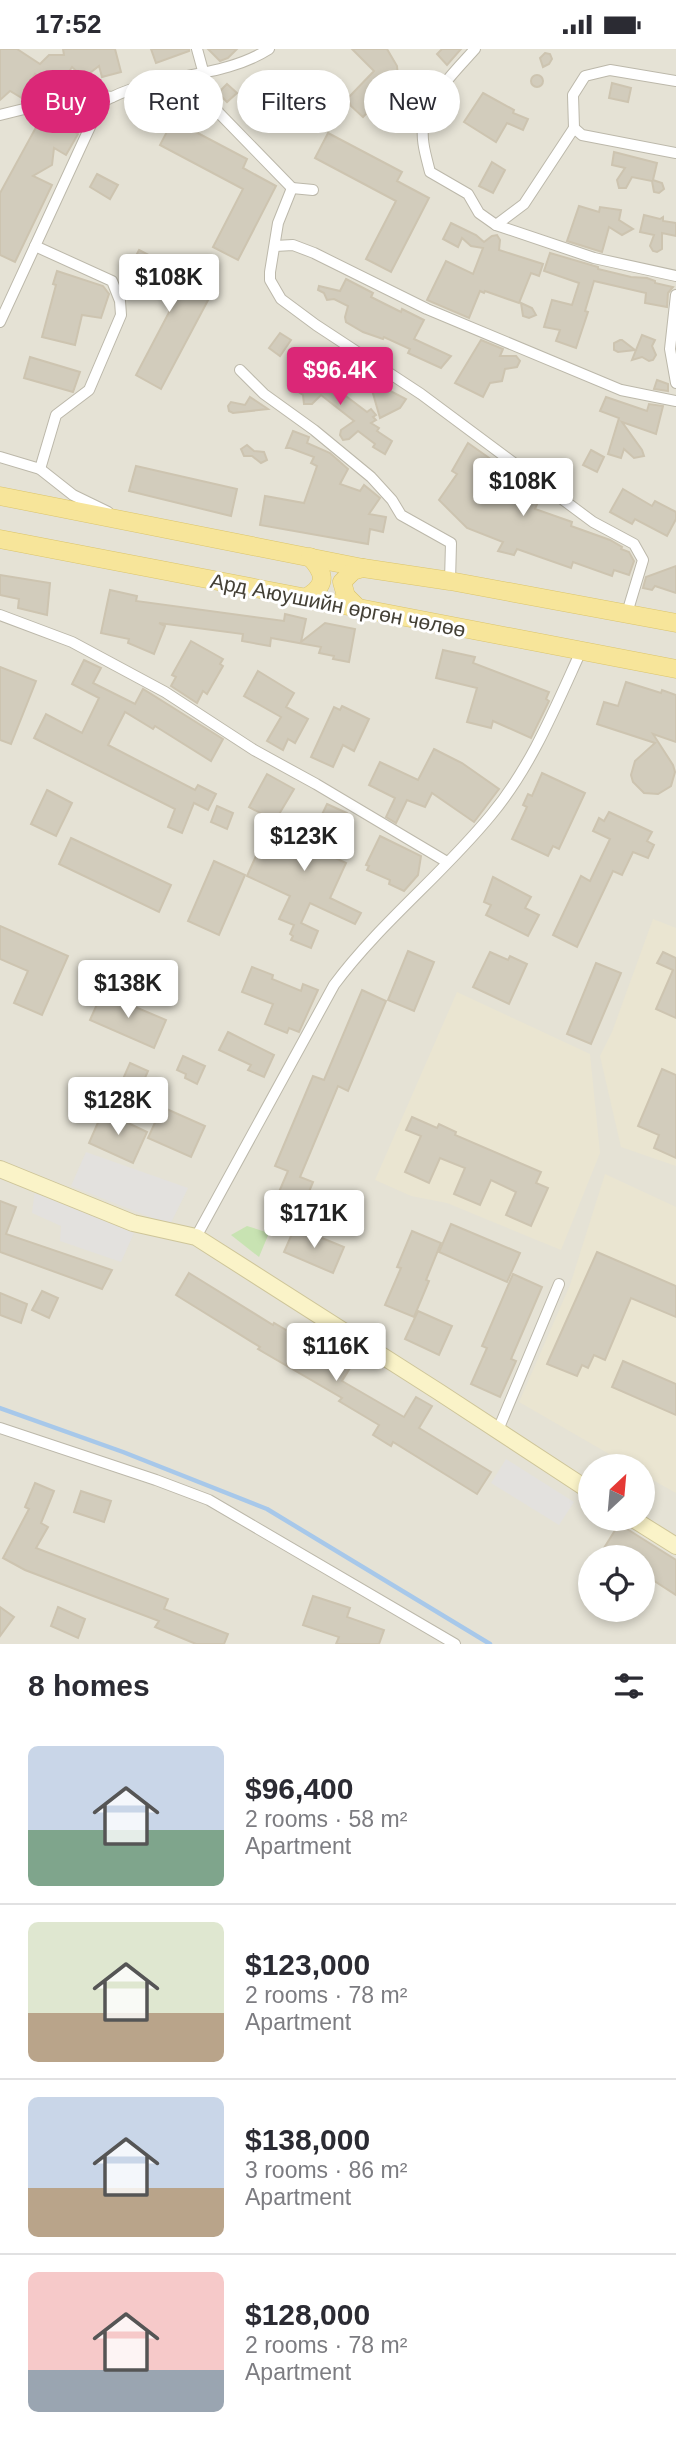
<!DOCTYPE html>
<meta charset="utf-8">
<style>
body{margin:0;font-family:Helvetica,sans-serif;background:#f2f2f3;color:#2b2b33;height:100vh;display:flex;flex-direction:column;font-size:26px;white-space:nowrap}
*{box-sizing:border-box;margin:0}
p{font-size:23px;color:#7c7c81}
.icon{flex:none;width:38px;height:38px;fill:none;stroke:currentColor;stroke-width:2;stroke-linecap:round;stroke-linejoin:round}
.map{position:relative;height:1595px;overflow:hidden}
.panel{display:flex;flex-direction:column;background:#fff;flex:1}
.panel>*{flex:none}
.top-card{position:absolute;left:21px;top:21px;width:635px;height:63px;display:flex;gap:14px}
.needle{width:46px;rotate:26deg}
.buttons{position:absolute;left:578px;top:1405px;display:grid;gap:14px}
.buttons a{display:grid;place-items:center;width:77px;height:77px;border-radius:50%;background:#fff;box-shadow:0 4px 10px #0003;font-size:35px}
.price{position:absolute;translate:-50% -60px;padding:0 16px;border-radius:7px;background:#fff;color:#222;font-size:23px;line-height:46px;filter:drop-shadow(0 2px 4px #0008)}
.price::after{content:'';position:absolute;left:50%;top:42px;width:21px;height:16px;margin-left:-10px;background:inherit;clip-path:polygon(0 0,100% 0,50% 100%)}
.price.on{background:#db2777;color:#fff}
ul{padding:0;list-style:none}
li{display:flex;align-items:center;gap:21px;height:175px;padding:0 28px}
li+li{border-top:2px solid #e1e1e2}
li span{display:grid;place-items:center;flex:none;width:196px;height:140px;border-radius:10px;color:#555}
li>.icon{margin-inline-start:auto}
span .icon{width:84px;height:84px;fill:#fffc;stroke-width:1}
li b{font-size:30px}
h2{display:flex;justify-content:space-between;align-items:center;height:84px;padding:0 28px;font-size:30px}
.tag{padding:0 24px;border-radius:32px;background:#fff;box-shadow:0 4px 10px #0003;font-size:24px;line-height:63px}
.tag.on{background:#db2777;color:#fff}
.status{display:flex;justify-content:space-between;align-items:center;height:49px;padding:0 35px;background:#fff;direction:ltr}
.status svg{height:19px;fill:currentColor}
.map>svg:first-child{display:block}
</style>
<div class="status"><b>17:52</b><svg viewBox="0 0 49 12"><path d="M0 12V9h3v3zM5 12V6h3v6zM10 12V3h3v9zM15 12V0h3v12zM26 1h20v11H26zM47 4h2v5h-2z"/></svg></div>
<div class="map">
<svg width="676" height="1595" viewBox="0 0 676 1595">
<rect width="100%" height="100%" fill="#f2efe6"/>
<path fill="#e5e2d5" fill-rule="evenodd" d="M0,0h676v1595h-676zM590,1418h52v52h-52zM590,1508h52v53h-52z"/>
<g fill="#eae5d1">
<polygon points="653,870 676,879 676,1117 621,1098 600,1007 612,983"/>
<polygon points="457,943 590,1005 600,1104 561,1201 447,1154 411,1147 375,1131"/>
<polygon points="605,1125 676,1158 676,1444 642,1425 642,1418 630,1417 519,1353 570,1236"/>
</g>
<polygon fill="#c8e3b2" points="247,1177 269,1184 259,1208 231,1186"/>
<g fill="#e3e1de">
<polygon points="86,1103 188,1139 170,1176 71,1137"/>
<polygon points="35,1140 134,1184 121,1213 60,1192 61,1177 32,1164"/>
<polygon points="506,1410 574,1453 559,1476 491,1434"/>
</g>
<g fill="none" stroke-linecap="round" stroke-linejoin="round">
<polyline stroke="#a7c8ea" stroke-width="4.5" points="0,1359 123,1403 267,1460 490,1595"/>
</g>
<g fill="#d2ccbc" stroke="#cdc4b0" stroke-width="2">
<polygon points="0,0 17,0 40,15 49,6 64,6 63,0 115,0 121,23 102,28 99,17 86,27 82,27 72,18 58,40 35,25 22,49 10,42 0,51"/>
<polygon points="151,0 189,0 189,2 156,14"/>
<polygon points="208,0 237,0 228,9 220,12"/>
<polygon points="352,0 387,0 397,17 399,37 413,24 425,36 402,57 405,60 396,70 378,52 363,68 351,57 348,49 374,22"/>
<polygon points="442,0 461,0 447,16 437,5"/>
<polygon points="545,4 550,5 552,10 549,15 543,18 540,9"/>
<circle cx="537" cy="32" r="6"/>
<polygon points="306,32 321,48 311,58 308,56 285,79 274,68 287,56 267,53 263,45 267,40 273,41 283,54"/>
<polygon points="612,34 631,39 628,53 609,49"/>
<polygon points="227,35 237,44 227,53 218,44"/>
<polygon points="483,44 514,61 513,64 528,70 523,81 507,74 496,93 464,73"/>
<polygon points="40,71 55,79 58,73 78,85 66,106 54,99 52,116 33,127 52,136 15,213 0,206 0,144"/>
<polygon points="173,71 247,110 243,119 276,137 238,211 213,198 243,140 160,96"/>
<polygon points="328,84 402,123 397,132 429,149 391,223 366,210 396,152 315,109"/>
<polygon points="614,103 657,114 653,131 662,134 664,140 659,144 654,143 652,132 632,128 626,139 619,139 617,131 625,119 612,116"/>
<polygon points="492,113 505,121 493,144 479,137"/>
<polygon points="97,125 118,136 110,150 90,138"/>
<polygon points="579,157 599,163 600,158 621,161 619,171 633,180 622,186 609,178 602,203 567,192"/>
<polygon points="644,166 660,170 663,168 663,172 676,174 676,187 662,184 662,200 657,203 653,202 650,197 654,186 640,183"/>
<polygon points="451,174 476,186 484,193 492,187 497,186 500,191 499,201 543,215 539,227 531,224 519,254 485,242 484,244 480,242 469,269 427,251 446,212 473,225 483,199 471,197 462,189 458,198 443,190"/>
<polygon points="139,201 214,240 161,340 136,326 175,252 126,226"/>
<polygon points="550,204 598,218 598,220 631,228 647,229 655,232 655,234 673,238 668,244 667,258 645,254 646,244 594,232 585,262 588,263 576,299 556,292 560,281 544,278 552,251 572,256 579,234 544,222"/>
<polygon points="57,222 103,237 109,245 101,269 82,266 75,296 42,288 56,236 53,235"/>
<polygon points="346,230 373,244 371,248 401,263 402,260 424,271 414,290 451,307 441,319 408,304 410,300 384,288 383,290 363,283 346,273 345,268 348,257 334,250 327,251 324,244 318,241 319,237 340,242"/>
<polygon points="521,254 532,259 536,266 529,269 523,267"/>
<polygon points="280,284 291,291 280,307 269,299"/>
<polygon points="642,286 655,291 652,297 656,306 653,311 649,312 642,308 632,311"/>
<polygon points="481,291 503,300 500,307 516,307 520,312 517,318 505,320 502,332 490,334 483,348 455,334"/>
<polygon points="620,291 622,291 635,301 618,303 614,301 614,294"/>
<polygon points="30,308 80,323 73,343 24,329"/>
<polygon points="302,314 367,363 371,360 376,366 373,368 376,371 371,374 379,379 377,382 392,392 385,405 373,398 375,395 358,382 349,390 343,391 340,386 341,381 354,372 321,346 312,355 304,355 303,346 292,339 295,333 291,331"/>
<polygon points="657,331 668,335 668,342 654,340"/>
<polygon points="377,335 406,350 400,359 380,369 372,341 372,337"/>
<polygon points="250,348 268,360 233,364 229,362 228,357 231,353 245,356"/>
<polygon points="606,348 647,362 649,355 663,357 656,385 622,373 642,401 644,407 634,409 624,400 621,409 608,405 619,369 600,362"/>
<polygon points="293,382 309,388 307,394 330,404 348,420 340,435 360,442 364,436 380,449 369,465 386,468 383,483 370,480 368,495 260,476 265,447 304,454 317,417 311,414 314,408 290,399 286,399"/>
<polygon points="468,394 529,437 525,446 538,453 535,460 572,473 571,477 610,491 622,498 621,500 629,503 634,512 629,526 614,521 612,527 573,513 571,519 517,500 514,506 498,502 503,493 467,479 439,451 457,425 452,422"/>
<polygon points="247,396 254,402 264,403 267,411 261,414 252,407 244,407 241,400"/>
<polygon points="591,401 604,408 597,423 583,416"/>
<polygon points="136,417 237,440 231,467 129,442"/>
<polygon points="623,440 652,457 655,452 676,463 676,470 667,487 635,470 632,475 610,463"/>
<polygon points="676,517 676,544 655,537 652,541 643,539 646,528"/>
<polygon points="0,526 50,534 47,566 18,559 19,550 0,546"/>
<polygon points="110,541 137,547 136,552 284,572 285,565 306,570 301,593 325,574 355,580 349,613 333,610 334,607 319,604 321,598 271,589 270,597 242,592 243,585 159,574 165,577 154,605 128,594 129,590 101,584"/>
<polygon points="191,592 223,610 220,615 223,617 207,645 203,642 197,654 171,637 176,628 172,626"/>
<polygon points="443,601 475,608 473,614 549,643 546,650 549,652 531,689 493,672 491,679 467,673 477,639 436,629"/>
<polygon points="84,611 101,619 93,634 135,655 143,640 223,690 211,712 155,677 153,680 125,663 108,696 195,741 198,736 216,745 208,761 194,754 182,784 168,778 175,760 34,689 46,665 82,684 99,649 72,635"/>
<polygon points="0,618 36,632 11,695 0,691"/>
<polygon points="258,622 294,644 286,658 308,670 295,694 288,690 283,701 267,692 281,668 244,647"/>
<polygon points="626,633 661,644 662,641 676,646 676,693 653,685 673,716 675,723 671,737 658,745 644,744 633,733 631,726 635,712 655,694 597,675 604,653 618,657"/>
<polygon points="342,657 369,670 354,702 343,696 333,718 311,708 334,658 340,661"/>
<polygon points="434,700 462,714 499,740 474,773 432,744 425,758 407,751 396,774 386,768 395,749 369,736 380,713 418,731"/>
<polygon points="542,724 585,744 559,800 553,797 548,807 512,790 527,758 523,756 528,745 532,747"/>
<polygon points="267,725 294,740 275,772 249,758"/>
<polygon points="47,741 72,754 56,787 31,775"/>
<polygon points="327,755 347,764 329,806 346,814 330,849 361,864 355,875 310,854 301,874 318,882 311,899 291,891 293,887 290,885 294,876 279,870 290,847 247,827 269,778 308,795"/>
<polygon points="217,757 233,764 227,780 211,773"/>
<polygon points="609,763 652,783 647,792 654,796 648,809 633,803 622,826 613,822 577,898 553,886 581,827 590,832 610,790 593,782 599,769 604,772"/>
<polygon points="380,787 421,807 418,826 404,842 389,835 390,831 367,821 369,817 366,816"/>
<polygon points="71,789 171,836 159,863 59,815"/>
<polygon points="214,812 245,826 219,886 188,872"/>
<polygon points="493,828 531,848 525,859 539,866 528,887 486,866 491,856 484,853"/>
<polygon points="0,877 68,907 42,966 14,954 28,922 0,910"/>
<polygon points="408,902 434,913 414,962 388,951"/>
<polygon points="490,903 508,911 510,907 527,915 509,955 473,938"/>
<polygon points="663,903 676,909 676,969 656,960 673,921 657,914"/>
<polygon points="596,914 621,924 591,995 567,985"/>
<polygon points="252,918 273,926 272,930 301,942 303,935 318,941 299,983 289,979 287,984 265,975 273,955 242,943"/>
<polygon points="362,941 386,952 348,1042 338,1037 300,1128 313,1133 293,1182 267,1171 288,1122 275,1117 313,1027 324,1031"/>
<polygon points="102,944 166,971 154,999 90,971"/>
<polygon points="228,983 274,1006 264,1028 248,1021 251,1016 219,1001"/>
<polygon points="183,1007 205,1017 197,1035 185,1029 186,1025 177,1021"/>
<polygon points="130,1014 148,1022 141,1038 123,1030"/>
<polygon points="662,1020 676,1026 676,1109 654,1099 659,1086 638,1077"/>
<polygon points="162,1058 205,1077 191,1108 148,1089"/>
<polygon points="103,1062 147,1083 133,1114 89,1094"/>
<polygon points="412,1068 437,1079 439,1075 456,1083 455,1086 541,1123 536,1134 548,1139 531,1177 506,1166 516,1143 491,1131 480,1156 454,1145 465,1119 440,1109 429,1134 405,1123 421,1087 406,1081"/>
<polygon points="0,1152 16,1158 6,1185 112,1221 102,1240 0,1203"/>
<polygon points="451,1175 520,1204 507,1233 439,1203"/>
<polygon points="295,1178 344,1198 333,1224 284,1203"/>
<polygon points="412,1182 441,1194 426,1231 429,1232 414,1268 385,1256 401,1219 397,1218"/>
<polygon points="597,1203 676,1237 676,1268 631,1249 605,1311 594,1306 588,1319 582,1316 577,1327 547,1315"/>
<polygon points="189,1224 273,1276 274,1274 350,1319 342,1332 404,1368 416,1348 432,1357 419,1379 491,1423 477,1445 393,1393 391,1397 373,1386 379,1376 339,1352 342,1349 258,1300 260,1298 176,1246"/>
<polygon points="513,1225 542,1238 511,1310 516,1312 500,1348 471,1335 487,1299 482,1297"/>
<polygon points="42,1242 58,1249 49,1269 32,1261"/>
<polygon points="0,1244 27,1255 21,1274 0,1266"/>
<polygon points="418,1262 452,1277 439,1306 405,1290"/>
<polygon points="623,1312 676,1335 676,1366 612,1338"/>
<polygon points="35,1434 54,1442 41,1474 48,1478 36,1499 168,1550 164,1560 228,1585 224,1595 196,1595 155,1578 159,1572 25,1521 3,1509 29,1460 25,1458"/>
<polygon points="81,1442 111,1452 104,1473 74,1463"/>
<polygon points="619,1475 676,1511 676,1546 642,1524 642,1508 618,1508 604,1499"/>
<polygon points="313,1547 350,1559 347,1568 384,1581 379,1595 336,1595 339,1588 303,1576"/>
<polygon points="0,1558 14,1568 0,1587"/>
<polygon points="58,1558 85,1570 78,1589 51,1577"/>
</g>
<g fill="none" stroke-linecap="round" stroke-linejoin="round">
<defs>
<g id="minor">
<polyline points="197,0 211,51 219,64 292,139 278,174 270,223 270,231 281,250 316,276 421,345 593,473 634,495 643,511 627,564"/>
<path d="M475,0c-18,20 -44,45 -51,73 -4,16 2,34 6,50l38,22 11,19 17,12 98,33 82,18"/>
<polyline points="676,32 610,21 585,27 573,46 574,79 582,86 676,104"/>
<polyline points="0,66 85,45 112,48"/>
<polyline points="292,139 313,141"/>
<polyline points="496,176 524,155 574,79"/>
<polyline points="35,197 112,232 120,252 121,266 89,341 56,366 40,420"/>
<polyline points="275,197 293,196 314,204 427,260 621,341 676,352"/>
<polyline points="676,246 670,300 676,334"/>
<path d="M0,273l101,-219c51,-31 118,-22 168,-54"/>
<polyline points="240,321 264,345 314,381 371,428 392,451 401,466 451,494 450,532"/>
<polyline points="0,408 40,420 73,446 108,463"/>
<polyline points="0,566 72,593 165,643 254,701 316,735 447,813"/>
<path d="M196,1188l138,-252c46,-62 108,-110 157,-170 40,-48 64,-107 90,-164"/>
<polyline points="0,1379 156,1431 209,1451 455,1595"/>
<polyline points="498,1381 559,1235"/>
</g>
<g id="secondary">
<polyline points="0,1120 133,1174 196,1188 439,1343 590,1442"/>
<polyline points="633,1470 676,1497"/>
</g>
<g id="primary">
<polyline points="0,447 363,519 450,532 676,574"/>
<polyline points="0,490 676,620"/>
<path d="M305,549c22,-12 21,-24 5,-41"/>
<polyline points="357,558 346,547 342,533 353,522 363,519"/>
</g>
</defs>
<use href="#minor" stroke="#bcb8aa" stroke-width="12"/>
<use href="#secondary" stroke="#cec599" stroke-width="18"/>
<use href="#primary" stroke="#dac46c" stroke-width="19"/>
<use href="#minor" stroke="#fff" stroke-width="10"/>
<use href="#secondary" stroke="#faf3c8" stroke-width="16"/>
<use href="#primary" stroke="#f7e59a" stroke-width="18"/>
</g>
<g text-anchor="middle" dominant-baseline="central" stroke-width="6" stroke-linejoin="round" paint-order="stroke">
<g font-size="21" fill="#444036" stroke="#fff">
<text transform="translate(338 556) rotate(11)">Ард Аюушийн өргөн чөлөө</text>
</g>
</g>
</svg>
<div class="buttons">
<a><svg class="needle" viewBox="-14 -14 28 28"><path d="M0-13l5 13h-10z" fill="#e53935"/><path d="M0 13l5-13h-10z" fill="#7c7c81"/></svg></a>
<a><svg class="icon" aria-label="locate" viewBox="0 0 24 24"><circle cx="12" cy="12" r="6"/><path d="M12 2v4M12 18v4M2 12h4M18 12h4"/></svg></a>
</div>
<b class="price" style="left:169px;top:265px">$108K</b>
<b class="price on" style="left:340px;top:358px">$96.4K</b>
<b class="price" style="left:523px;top:469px">$108K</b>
<b class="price" style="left:304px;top:824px">$123K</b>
<b class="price" style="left:128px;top:971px">$138K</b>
<b class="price" style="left:118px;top:1088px">$128K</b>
<b class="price" style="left:314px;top:1201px">$171K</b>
<b class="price" style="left:336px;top:1334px">$116K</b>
<div class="top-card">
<a class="tag on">Buy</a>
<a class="tag">Rent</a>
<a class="tag">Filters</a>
<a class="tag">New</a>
</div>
</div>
<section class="panel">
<h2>8 homes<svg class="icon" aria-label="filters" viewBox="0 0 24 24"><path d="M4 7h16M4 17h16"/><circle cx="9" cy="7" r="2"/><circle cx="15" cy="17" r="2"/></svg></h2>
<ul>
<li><span style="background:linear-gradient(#c9d6e8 60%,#7fa58c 0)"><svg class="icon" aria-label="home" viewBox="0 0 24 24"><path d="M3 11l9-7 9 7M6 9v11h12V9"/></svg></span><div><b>$96,400</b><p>2 rooms · 58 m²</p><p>Apartment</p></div></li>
<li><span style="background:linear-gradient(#dfe7d0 65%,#b9a48a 0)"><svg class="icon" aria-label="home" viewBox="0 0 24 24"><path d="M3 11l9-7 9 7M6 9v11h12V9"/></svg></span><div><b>$123,000</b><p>2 rooms · 78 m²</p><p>Apartment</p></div></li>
<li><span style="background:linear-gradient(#c9d6e8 65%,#b9a48a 0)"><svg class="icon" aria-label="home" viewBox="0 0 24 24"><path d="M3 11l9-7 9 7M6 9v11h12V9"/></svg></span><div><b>$138,000</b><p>3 rooms · 86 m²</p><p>Apartment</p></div></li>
<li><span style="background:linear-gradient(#f6c9c9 70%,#9aa5b1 0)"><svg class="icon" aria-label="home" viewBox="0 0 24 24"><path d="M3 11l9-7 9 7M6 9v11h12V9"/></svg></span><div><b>$128,000</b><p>2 rooms · 78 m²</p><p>Apartment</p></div></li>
</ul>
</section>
